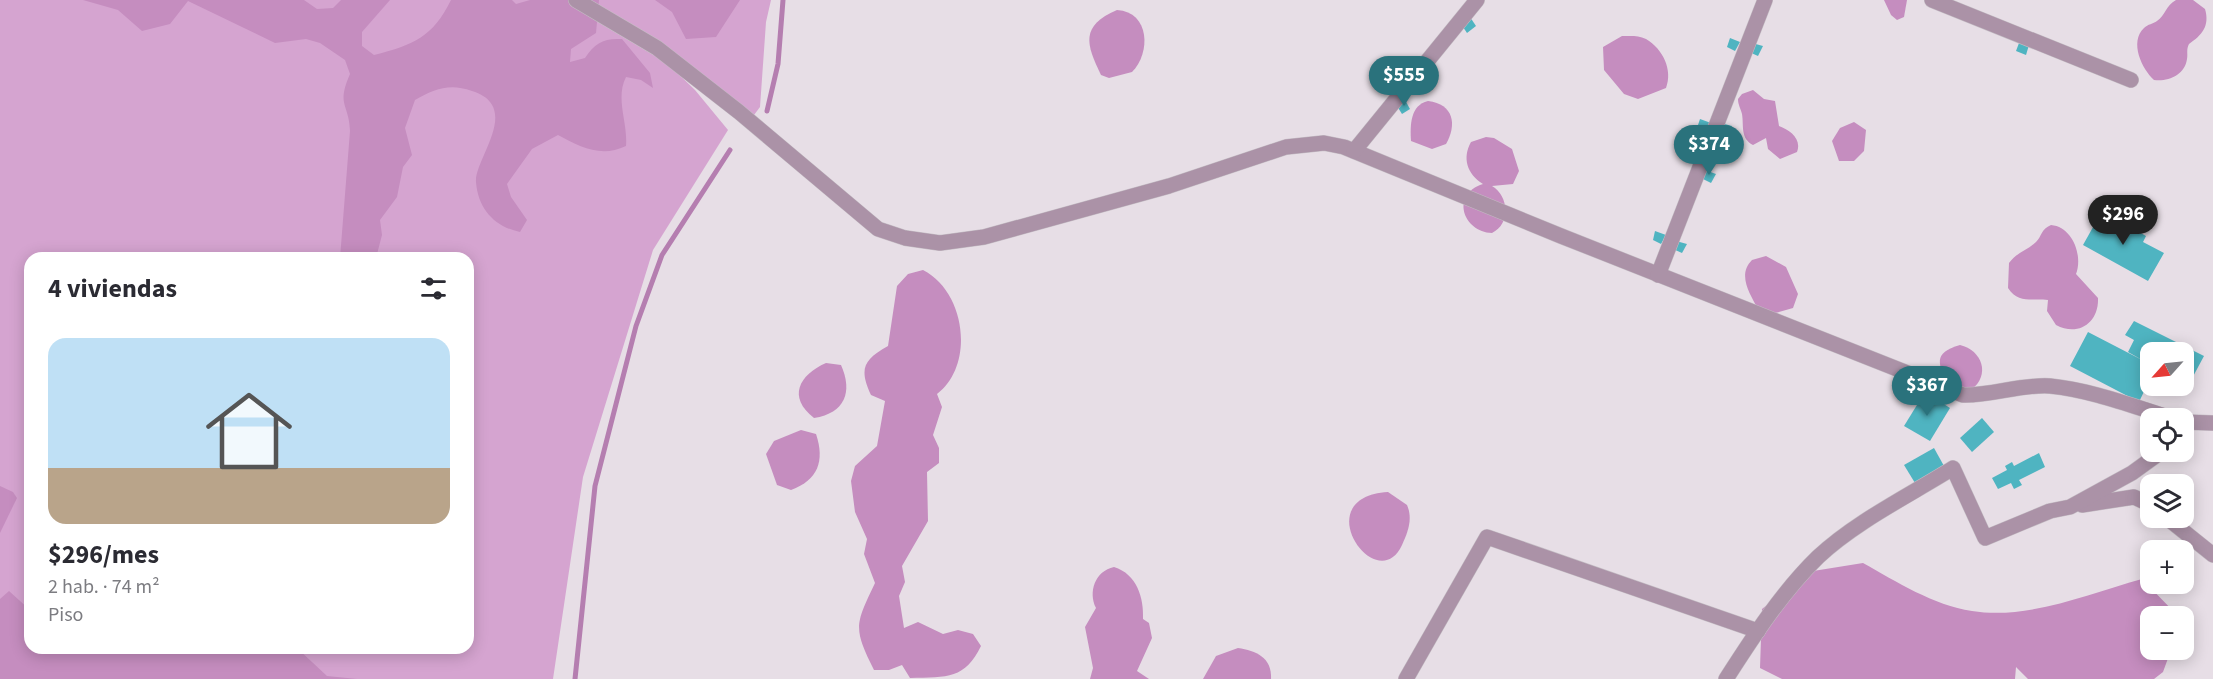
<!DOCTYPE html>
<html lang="es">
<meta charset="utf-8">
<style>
body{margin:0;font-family:"Source Sans 3",sans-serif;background:#f2f2f3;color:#2b2b33;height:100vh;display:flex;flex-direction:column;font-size:22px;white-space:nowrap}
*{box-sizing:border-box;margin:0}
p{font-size:20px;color:#7c7c81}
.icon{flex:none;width:33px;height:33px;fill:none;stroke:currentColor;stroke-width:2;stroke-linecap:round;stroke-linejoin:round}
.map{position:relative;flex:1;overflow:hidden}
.details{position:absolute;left:24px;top:252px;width:450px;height:402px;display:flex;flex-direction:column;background:#fff;border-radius:18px;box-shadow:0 3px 15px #0003}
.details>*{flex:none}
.needle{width:39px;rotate:243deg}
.controls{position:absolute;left:2140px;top:342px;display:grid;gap:12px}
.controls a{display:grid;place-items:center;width:54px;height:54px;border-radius:12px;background:#fff;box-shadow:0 3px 15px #0003;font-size:30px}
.price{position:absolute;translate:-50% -51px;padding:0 14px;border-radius:21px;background:#2a727c;color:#fff;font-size:20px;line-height:39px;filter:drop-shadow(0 2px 3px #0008)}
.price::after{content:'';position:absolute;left:50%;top:36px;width:18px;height:14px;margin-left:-9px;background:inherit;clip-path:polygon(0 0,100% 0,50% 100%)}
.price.selected{background:#222;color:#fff}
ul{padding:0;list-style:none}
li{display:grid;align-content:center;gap:12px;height:318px;padding:0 24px}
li+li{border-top:2px solid #e1e1e2}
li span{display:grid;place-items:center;height:186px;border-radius:18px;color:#555}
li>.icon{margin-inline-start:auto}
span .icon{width:108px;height:108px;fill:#fffc;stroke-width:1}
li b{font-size:26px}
h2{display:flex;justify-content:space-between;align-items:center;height:72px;padding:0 24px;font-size:26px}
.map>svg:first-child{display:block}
</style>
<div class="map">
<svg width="2213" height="679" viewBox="0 0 2213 679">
<rect width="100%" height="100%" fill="#e7dee6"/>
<g fill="#d5a4d0" fill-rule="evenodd">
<path d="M0,0h561l106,63 28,27 33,40 -75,120 -70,227 -30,202h-553zM30,258h438v390h-438z"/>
<polygon points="589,0 771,0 766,22 760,107 754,115 641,30"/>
</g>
<g fill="#c58dbf">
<path d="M83,0h221l13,9 16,-1 8,-8h49l-28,32v14l12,9c39,-10 59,-18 77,-55h61l4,4 14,-4h69l-3,33 -25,16 -1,13 15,-4c10,-15 18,-20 37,-19l28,34 3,15 -12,-8 -15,-3c-11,22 2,45 0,69 -25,12 -46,1 -68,-11l-26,14 -25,35 4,13 16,23 -7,12c-25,-5 -42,-23 -44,-50 -2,-23 47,-75 -4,-91 -23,-8 -37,-2 -57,9l-10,28 7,27 -9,12 -6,30 -17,23 2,15 -6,23h-36l10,-127c-1,-28 -14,-25 0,-57l-5,-14 -25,-17 -14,-4 -31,4 -87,-42 -18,23 -28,7 -24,-21z"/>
<polygon points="655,0 740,0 716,37 686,39 672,12"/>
<polygon points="1884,0 1907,0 1904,17 1897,20 1891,15"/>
<path d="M2176,0h17l12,9c5,17 -3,26 -16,35 -3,6 -1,9 -2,15 -2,16 -19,23 -33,21 -12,-11 -25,-38 -10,-52 4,-4 9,-4 13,-7 8,-5 9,-16 19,-21z"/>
<path d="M1117,10c33,2 34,43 15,62l-23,6 -8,-3c-15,-31 -21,-49 16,-65z"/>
<path d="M1622,36c8,0 16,-1 24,3 17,10 27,31 20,49l-28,11 -14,-5 -20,-24 -1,-23z"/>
<path d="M1753,90l11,9 11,2 4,25c11,4 23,13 18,26l-17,7 -12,-10 -2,-11 -13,7c-13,-7 -9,-19 -11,-31 -1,-5 -4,-9 -4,-15l4,-5z"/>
<path d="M1428,101c26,3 29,24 18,43l-14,5 -21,-8c-1,-15 -1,-36 17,-40z"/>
<polygon points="1854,122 1866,130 1864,151 1854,161 1839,161 1832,141 1840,128"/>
<path d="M1486,137l8,1 18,11 7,22 -6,13 -21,2c17,10 19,38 0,47 -29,-1 -42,-39 -9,-49 -16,-10 -21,-26 -12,-42z"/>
<path d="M2051,225c22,2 32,31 25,49l22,24c1,25 -20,39 -42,27l-9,-14 1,-11c-16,-2 -30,4 -40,-12l1,-25c9,-12 18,-12 27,-21 6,-6 5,-13 15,-17z"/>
<path d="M1766,256l20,11 12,27 -5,14 -21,6 -14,-5c-8,-15 -21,-34 -6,-49z"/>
<path d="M923,270c43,22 52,95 14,124l5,13 -9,28 6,13v15l-12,9 1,49 -26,45 3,16 -6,14 5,32 14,-6 25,12 15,-4 15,4 8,12c-16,33 -33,31 -71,32l-8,-13 -13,5h-15c-21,-42 -19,-45 1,-87l-11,-29 3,-15 -12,-27 -4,-31 4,-15 22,-20 8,-45 -14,-6c-12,-26 -8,-35 17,-49l9,-60 11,-12z"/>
<path d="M1960,345c22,5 31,30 11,45l-22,-6c-11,-19 -17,-31 11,-39z"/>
<path d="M826,363l15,2c12,27 4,48 -27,53 -27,-21 -15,-43 12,-55z"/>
<path d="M801,430l15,4c9,27 2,46 -25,56l-14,-5 -11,-31 8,-13z"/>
<polygon points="0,486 13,492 17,498 0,533"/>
<path d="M1388,492l19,13c6,14 1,27 -5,40 -25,54 -97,-48 -14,-53z"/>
<path d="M1863,563c34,19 70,42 109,48 56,9 116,-17 170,-32l36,37h-27v34h20l-8,22 -9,7h-126l-12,-12 -1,12h-233l-22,-11 2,-59 45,-37z"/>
<path d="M1114,567c23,7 30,31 29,52l6,4 3,15 -15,33 12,8h-59l3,-11 -8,-41 11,-19c-8,-16 -1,-37 18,-41z"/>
<polygon points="9,591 30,610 30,648 297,648 327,676 357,679 0,679 0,599"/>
<path d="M1238,648c18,3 34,9 33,31h-68l13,-23z"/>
</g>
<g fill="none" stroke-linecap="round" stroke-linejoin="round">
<g stroke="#b57eb0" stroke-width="5">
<polyline points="767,111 778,64 783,0"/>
<polyline points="575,679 595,486 636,326 662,255 730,150"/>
</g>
</g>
<g fill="#4fb4c1">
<polygon points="1470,17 1476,26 1467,33 1461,24"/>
<polygon points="1730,38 1740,42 1735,51 1727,47"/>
<polygon points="1752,43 1763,46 1758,56 1749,52"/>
<polygon points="2019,43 2029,45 2026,55 2016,51"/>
<polygon points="1405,100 1410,109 1402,114 1397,106"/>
<polygon points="1700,119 1711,123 1706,132 1697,128"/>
<polygon points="1721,123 1732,126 1727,136 1719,132"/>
<polygon points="1705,170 1716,174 1711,183 1703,179"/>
<polygon points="2102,211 2146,236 2143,242 2164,253 2148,281 2083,245"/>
<polygon points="1655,231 1666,235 1661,244 1653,240"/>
<polygon points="1676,241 1687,244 1682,253 1673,249"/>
<polygon points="2134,321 2204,356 2189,384 2184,381 2184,352 2151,352 2151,377 2139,402 2070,366 2088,332 2144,361 2128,352 2134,340 2125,335"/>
<polygon points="1925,392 1950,408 1930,441 1904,426"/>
<polygon points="1982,418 1994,432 1972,452 1960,438"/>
<polygon points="1934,448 1944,466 1915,483 1904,465"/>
<polygon points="2039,453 2045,467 2019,480 2022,485 2014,489 2011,483 1998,489 1992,478 2007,470 2005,466 2012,462 2014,466"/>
</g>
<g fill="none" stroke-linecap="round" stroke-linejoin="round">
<defs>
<g id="minor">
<path d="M576,0l81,48 82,64 139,117 27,9 35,5 44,-6 185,-51 117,-39 38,-4 20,4 217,89 402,159c29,1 57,-11 87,-9 41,4 82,20 121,32"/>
<polyline points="1932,0 2131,80"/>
<polyline points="1354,151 1477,0"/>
<polyline points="1658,275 1765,0"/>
<polyline points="2184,422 2213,423"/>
<polyline points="2082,505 2134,497 2151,505"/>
<polyline points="2167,518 2213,555"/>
<polyline points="1406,679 1487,537 1758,631"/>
<path d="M1726,679c27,-42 56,-87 92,-122 37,-35 92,-62 135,-89l32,70 65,-27 20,-4 62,-34 29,-21"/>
</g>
</defs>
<use href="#minor" stroke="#c4bdc4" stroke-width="16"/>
<use href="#minor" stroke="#ab92a7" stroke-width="15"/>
</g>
</svg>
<div class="controls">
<a><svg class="needle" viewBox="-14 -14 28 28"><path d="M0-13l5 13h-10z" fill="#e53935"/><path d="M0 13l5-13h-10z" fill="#7c7c81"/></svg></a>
<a><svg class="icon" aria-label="locate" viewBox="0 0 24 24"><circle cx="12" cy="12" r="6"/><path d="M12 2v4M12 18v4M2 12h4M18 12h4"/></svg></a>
<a><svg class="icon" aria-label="layers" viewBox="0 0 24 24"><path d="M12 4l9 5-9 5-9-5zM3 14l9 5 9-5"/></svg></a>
<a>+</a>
<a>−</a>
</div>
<b class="price" style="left:1404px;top:107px">$555</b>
<b class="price" style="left:1709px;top:176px">$374</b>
<b class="price selected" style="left:2123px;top:246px">$296</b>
<b class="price" style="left:1927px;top:417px">$367</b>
<section class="details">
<h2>4 viviendas<svg class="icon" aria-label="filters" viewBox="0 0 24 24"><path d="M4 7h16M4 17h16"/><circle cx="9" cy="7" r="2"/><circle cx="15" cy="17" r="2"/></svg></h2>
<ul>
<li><span style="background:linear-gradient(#bfe0f5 70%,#b9a48a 0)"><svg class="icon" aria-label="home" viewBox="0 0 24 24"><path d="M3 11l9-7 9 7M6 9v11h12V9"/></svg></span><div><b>$296/mes</b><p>2 hab. · 74 m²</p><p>Piso</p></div></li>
</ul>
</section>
</div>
